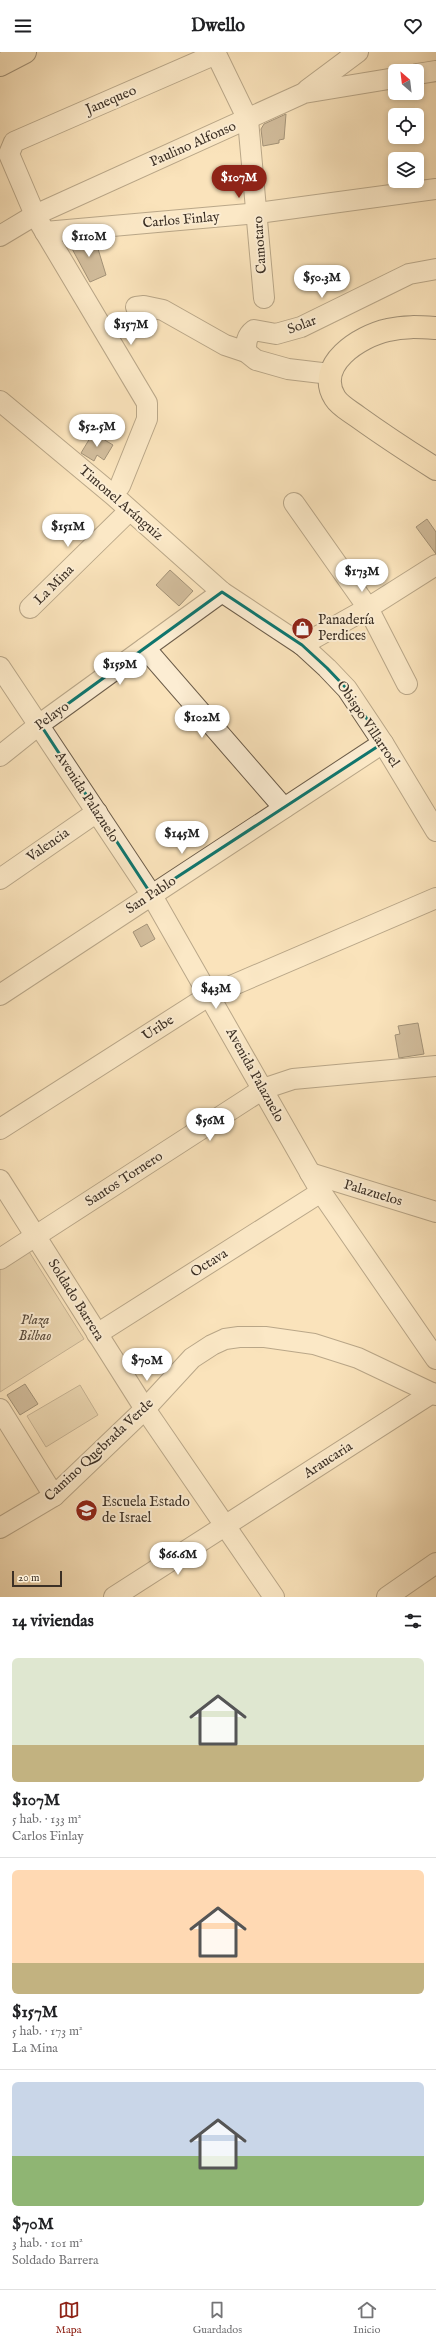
<!DOCTYPE html>
<html lang="es">
<meta charset="utf-8">
<style>
body{margin:0;font-family:"IM FELL English",serif;background:#f6f6f6;color:#202124;height:100vh;display:flex;flex-direction:column;font-size:15px;white-space:nowrap}
*{box-sizing:border-box;margin:0}
p{font-size:13px;color:#757577}
.icon{flex:none;width:22px;height:22px;fill:none;stroke:currentColor;stroke-width:2;stroke-linecap:round;stroke-linejoin:round}
.map{position:relative;height:1545px;overflow:hidden}
.details{display:flex;flex-direction:column;background:#fff;flex:1}
.details>*{flex:none}
.needle{width:26px;rotate:332deg}
.controls{position:absolute;left:388px;top:12px;display:grid;gap:8px}
.controls a{display:grid;place-items:center;width:36px;height:36px;border-radius:6px;background:#fff;box-shadow:0 2px 6px #0003;font-size:20px}
.scale{position:absolute;left:12px;bottom:10px;width:50px;box-sizing:border-box;padding-left:4px;border:2px solid #3c3025;border-top:0;font-size:11px;line-height:14px;white-space:nowrap;color:#3c3025;-webkit-text-stroke:3px #fcedd3;paint-order:stroke}
.price{position:absolute;translate:-50% -34px;padding:0 9px;border-radius:14px;background:#fff;color:#222;font-size:13px;line-height:26px;filter:drop-shadow(0 1px 2px #0008)}
.price::after{content:'';position:absolute;left:50%;top:24px;width:12px;height:9px;margin-left:-6px;background:inherit;clip-path:polygon(0 0,100% 0,50% 100%)}
.price.active{background:#8f2418;color:#fff}
ul{padding:0;list-style:none}
li{display:grid;align-content:center;gap:8px;height:212px;padding:0 12px}
li+li{border-top:1px solid #e0e0e0}
li span{display:grid;place-items:center;height:124px;border-radius:6px;color:#555}
li>.icon{margin-inline-start:auto}
span .icon{width:72px;height:72px;fill:#fffc;stroke-width:1}
li b{font-size:17px}
h2{display:flex;justify-content:space-between;align-items:center;height:48px;padding:0 12px;font-size:17px}
header{display:flex;justify-content:space-between;align-items:center;height:52px;padding:0 12px;background:#fff;font-size:18px;font-weight:700}
.dock{display:flex;justify-content:space-around;align-items:center;height:56px;border-top:1px solid #e0e0e0;background:#fff;font-size:11px;color:#757577}
.dock a{display:grid;justify-items:center;gap:2px}
.dock .active{color:#8f2418}
.map>svg:first-child{display:block}
</style>
<header><svg class="icon" aria-label="menu" viewBox="0 0 24 24"><path d="M4 6h16M4 12h16M4 18h16"/></svg>Dwello<svg class="icon" aria-label="heart" viewBox="0 0 24 24"><path d="M12 20l-8-8c-3-5 5-10 8-4 3-6 11-1 8 4z"/></svg></header>
<div class="map">
<svg width="436" height="1545" viewBox="0 0 436 1545">
<rect width="100%" height="100%" fill="#fae3bb"/>
<filter id="stains"><feTurbulence type="fractalNoise" baseFrequency=".005" numOctaves="4"/><feColorMatrix values="0 0 0 0 .2 0 0 0 0 .09 0 0 0 0 .02 0 0 0 .5 -.17"/></filter>
<radialGradient id="worn" r=".72"><stop offset=".6" stop-color="#630" stop-opacity="0"/><stop offset="1" stop-color="#630" stop-opacity=".3"/></radialGradient>
<g fill="#dac5a2" stroke="#8b7a64">
<polygon points="28,1198 84,1287 0,1340 0,1216"/>
<polygon points="80,1333 98,1363 46,1395 27,1364"/>
</g>
<g fill="#9f8d73" stroke="#3c3025">
<polygon points="286,62 284,87 279,88 279,91 263,94 261,77 264,72"/>
<polygon points="95,187 106,223 90,230 70,193 71,189"/>
<polygon points="93,381 113,393 104,408 97,403 94,409 81,401"/>
<polygon points="427,467 436,480 436,502 416,475"/>
<polygon points="170,518 193,539 179,554 156,533"/>
<polygon points="147,872 155,887 141,895 133,880"/>
<polygon points="418,971 424,1002 399,1006 395,983 400,982 398,974"/>
<polygon points="25,1332 38,1352 20,1363 7,1343"/>
</g>
<g fill="none" stroke-linecap="round" stroke-linejoin="round">
<defs>
<g id="minor">
<polyline points="417,22 436,19"/>
<polyline points="307,38 358,0"/>
<polyline points="45,180 258,161 436,137"/>
<polyline points="0,184 35,163 304,41 395,26"/>
<polyline points="136,255 144,254 163,258 225,293 246,300 256,308 288,317 330,322"/>
<path d="M246,300c0,-9 0,-16 8,-22l22,4 25,-7 108,-53 27,-5"/>
<polyline points="0,349 113,443 222,540 302,593 327,616 347,637 383,691 436,779"/>
<polyline points="120,434 147,367 147,351 35,163 9,102 14,90 216,2 248,68 264,246"/>
<polyline points="294,451 368,556 407,632"/>
<polyline points="30,556 129,459"/>
<polyline points="302,593 368,556 436,513"/>
<polyline points="145,596 284,756"/>
<polyline points="0,615 151,842 321,1140 436,1307"/>
<polyline points="0,704 40,672 222,540"/>
<polyline points="0,827 97,760"/>
<polyline points="0,943 383,691"/>
<polyline points="0,1077 210,943 436,846"/>
<polyline points="310,1121 436,1160"/>
<polyline points="0,1128 145,1357 274,1545"/>
<polyline points="0,1207 263,1037 293,1027 436,1014"/>
<polyline points="97,1282 321,1140"/>
<polyline points="0,1357 54,1444"/>
<polyline points="0,1476 54,1444 145,1357 192,1306 212,1293 225,1287 239,1285 265,1285 314,1292 358,1306 436,1343"/>
<polyline points="114,1545 432,1341"/>
<polyline points="387,1545 436,1511"/>
</g>
<g id="major">
<polyline points="0,13 25,0"/>
<path d="M436,276c-17,-1 -32,-2 -48,2 -28,6 -74,35 -53,68 5,8 15,13 23,19 25,18 51,35 78,52"/>
</g>
</defs>
<use href="#minor" stroke="#6c5d4a" stroke-width="22"/>
<use href="#major" stroke="#3c3025" stroke-width="24"/>
<use href="#minor" stroke="#fcedd3" stroke-width="20"/>
<use href="#major" stroke="#fae3bb" stroke-width="22"/>
</g>
<path d="M0 0H436V1545H0ZM222,540l80,53 25,23 20,21 36,54 -232,151 -111,-170z" fill="#fae3bb" fill-opacity=".55" fill-rule="evenodd"/>
<path fill="none" stroke="#0f766e" stroke-width="3" stroke-linejoin="round" d="M222,540l80,53 25,23 20,21 36,54 -232,151 -111,-170z"/>
<defs>
<symbol id="shop-disc" viewBox="-11 -11 22 22"><circle r="9.5" fill="#8f2418" stroke="#fcedd3"/><path d="M-5-2.5h2.3a2.7 3.5 0 0 1 5.4 0H5L5.5 6h-11ZM-1.5-2.5h3a1.5 2.3 0 0 0-3 0Z" fill="#fff"/></symbol>
<symbol id="school-disc" viewBox="-11 -11 22 22"><circle r="9.5" fill="#8f2418" stroke="#fcedd3"/><path d="M0-5L7-2L0 1L-7-2ZM-4 1L0 2.5L4 1V4Q0 6-4 4Z" fill="#fff"/></symbol>
</defs>
<g fill-rule="evenodd">
<use href="#shop-disc" x="290" y="564" width="25" height="25"/>
<use href="#school-disc" x="74" y="1446" width="25" height="25"/>
</g>
<g text-anchor="middle" dominant-baseline="central" stroke-width="4" stroke-linejoin="round" paint-order="stroke">
<g font-size="14" fill="#3c3025" stroke="#fcedd3">
<text transform="translate(111 48) rotate(-23)">Janequeo</text>
<text transform="translate(193 92) rotate(-24)">Paulino Alfonso</text>
<text transform="translate(181 168) rotate(-5)">Carlos Finlay</text>
<text transform="translate(260 193) rotate(-94)">Camotaro</text>
<text transform="translate(302 273) rotate(-21)">Solar</text>
<text transform="translate(121 451) rotate(41)">Timonel Aránguiz</text>
<text transform="translate(54 533) rotate(-45)">La Mina</text>
<text transform="translate(52 664) rotate(-36)">Pelayo</text>
<text transform="translate(368 672) rotate(56)">Obispo Villarroel</text>
<text transform="translate(87 745) rotate(57)">Avenida Palazuelo</text>
<text transform="translate(48 793) rotate(-35)">Valencia</text>
<text transform="translate(151 843) rotate(-33)">San Pablo</text>
<text transform="translate(158 976) rotate(-33)">Uribe</text>
<text transform="translate(255 1023) rotate(61)">Avenida Palazuelo</text>
<text transform="translate(124 1127) rotate(-33)">Santos Tornero</text>
<text transform="translate(373 1141) rotate(17)">Palazuelos</text>
<text transform="translate(209 1211) rotate(-32)">Octava</text>
<text transform="translate(76 1248) rotate(58)">Soldado Barrera</text>
<text transform="translate(99 1398) rotate(-43)">Camino Quebrada Verde</text>
<text transform="translate(328 1408) rotate(-33)">Araucaria</text>
</g>
<g font-size="14" fill="#3c3025" stroke="#fcedd3" text-anchor="start">
<text x="318" y="568">Panadería<tspan x="318" dy="16">Perdices</tspan></text>
<text x="102" y="1450">Escuela Estado<tspan x="102" dy="16">de Israel</tspan></text>
</g>
<g font-size="14" font-style="italic" fill="#5c4e3e" stroke="#fcedd3">
<text x="35" y="1268">Plaza<tspan x="35" dy="16">Bilbao</tspan></text>
</g>
</g>
<rect width="100%" height="100%" filter="url(#stains)"/>
<rect width="100%" height="100%" fill="url(#worn)"/>
</svg>
<div class="controls">
<a><svg class="needle" viewBox="-14 -14 28 28"><path d="M0-13l5 13h-10z" fill="#e53935"/><path d="M0 13l5-13h-10z" fill="#757577"/></svg></a>
<a><svg class="icon" aria-label="locate" viewBox="0 0 24 24"><circle cx="12" cy="12" r="6"/><path d="M12 2v4M12 18v4M2 12h4M18 12h4"/></svg></a>
<a><svg class="icon" aria-label="layers" viewBox="0 0 24 24"><path d="M12 4l9 5-9 5-9-5zM3 14l9 5 9-5"/></svg></a>
</div>
<div class="scale">20 m</div>
<b class="price active" style="left:239px;top:147px">$107M</b>
<b class="price" style="left:89px;top:206px">$110M</b>
<b class="price" style="left:322px;top:247px">$50.3M</b>
<b class="price" style="left:131px;top:294px">$157M</b>
<b class="price" style="left:97px;top:396px">$52.5M</b>
<b class="price" style="left:68px;top:496px">$151M</b>
<b class="price" style="left:362px;top:541px">$173M</b>
<b class="price" style="left:120px;top:634px">$159M</b>
<b class="price" style="left:202px;top:687px">$102M</b>
<b class="price" style="left:182px;top:803px">$145M</b>
<b class="price" style="left:216px;top:958px">$43M</b>
<b class="price" style="left:210px;top:1090px">$56M</b>
<b class="price" style="left:147px;top:1330px">$70M</b>
<b class="price" style="left:178px;top:1524px">$66.6M</b>
</div>
<section class="details">
<h2>14 viviendas<svg class="icon" aria-label="filters" viewBox="0 0 24 24"><path d="M4 7h16M4 17h16"/><circle cx="9" cy="7" r="2"/><circle cx="15" cy="17" r="2"/></svg></h2>
<ul>
<li><span style="background:linear-gradient(#dfe7d0 70%,#c2b280 0)"><svg class="icon" aria-label="home" viewBox="0 0 24 24"><path d="M3 11l9-7 9 7M6 9v11h12V9"/></svg></span><div><b>$107M</b><p>5 hab. · 133 m²</p><p>Carlos Finlay</p></div></li>
<li><span style="background:linear-gradient(#ffd9b3 75%,#c2b280 0)"><svg class="icon" aria-label="home" viewBox="0 0 24 24"><path d="M3 11l9-7 9 7M6 9v11h12V9"/></svg></span><div><b>$157M</b><p>5 hab. · 173 m²</p><p>La Mina</p></div></li>
<li><span style="background:linear-gradient(#c9d6e8 60%,#8fb573 0)"><svg class="icon" aria-label="home" viewBox="0 0 24 24"><path d="M3 11l9-7 9 7M6 9v11h12V9"/></svg></span><div><b>$70M</b><p>3 hab. · 101 m²</p><p>Soldado Barrera</p></div></li>
</ul>
</section>
<nav class="dock">
<a class="active"><svg class="icon" aria-label="map" viewBox="0 0 24 24"><path d="M3 6l6-2 6 2 6-2v14l-6 2-6-2-6 2zM9 4v14M15 6v14"/></svg>Mapa</a>
<a><svg class="icon" aria-label="saved" viewBox="0 0 24 24"><path d="M7 4h10v16l-5-4-5 4z"/></svg>Guardados</a>
<a><svg class="icon" aria-label="home" viewBox="0 0 24 24"><path d="M3 11l9-7 9 7M6 9v11h12V9"/></svg>Inicio</a>
</nav>
